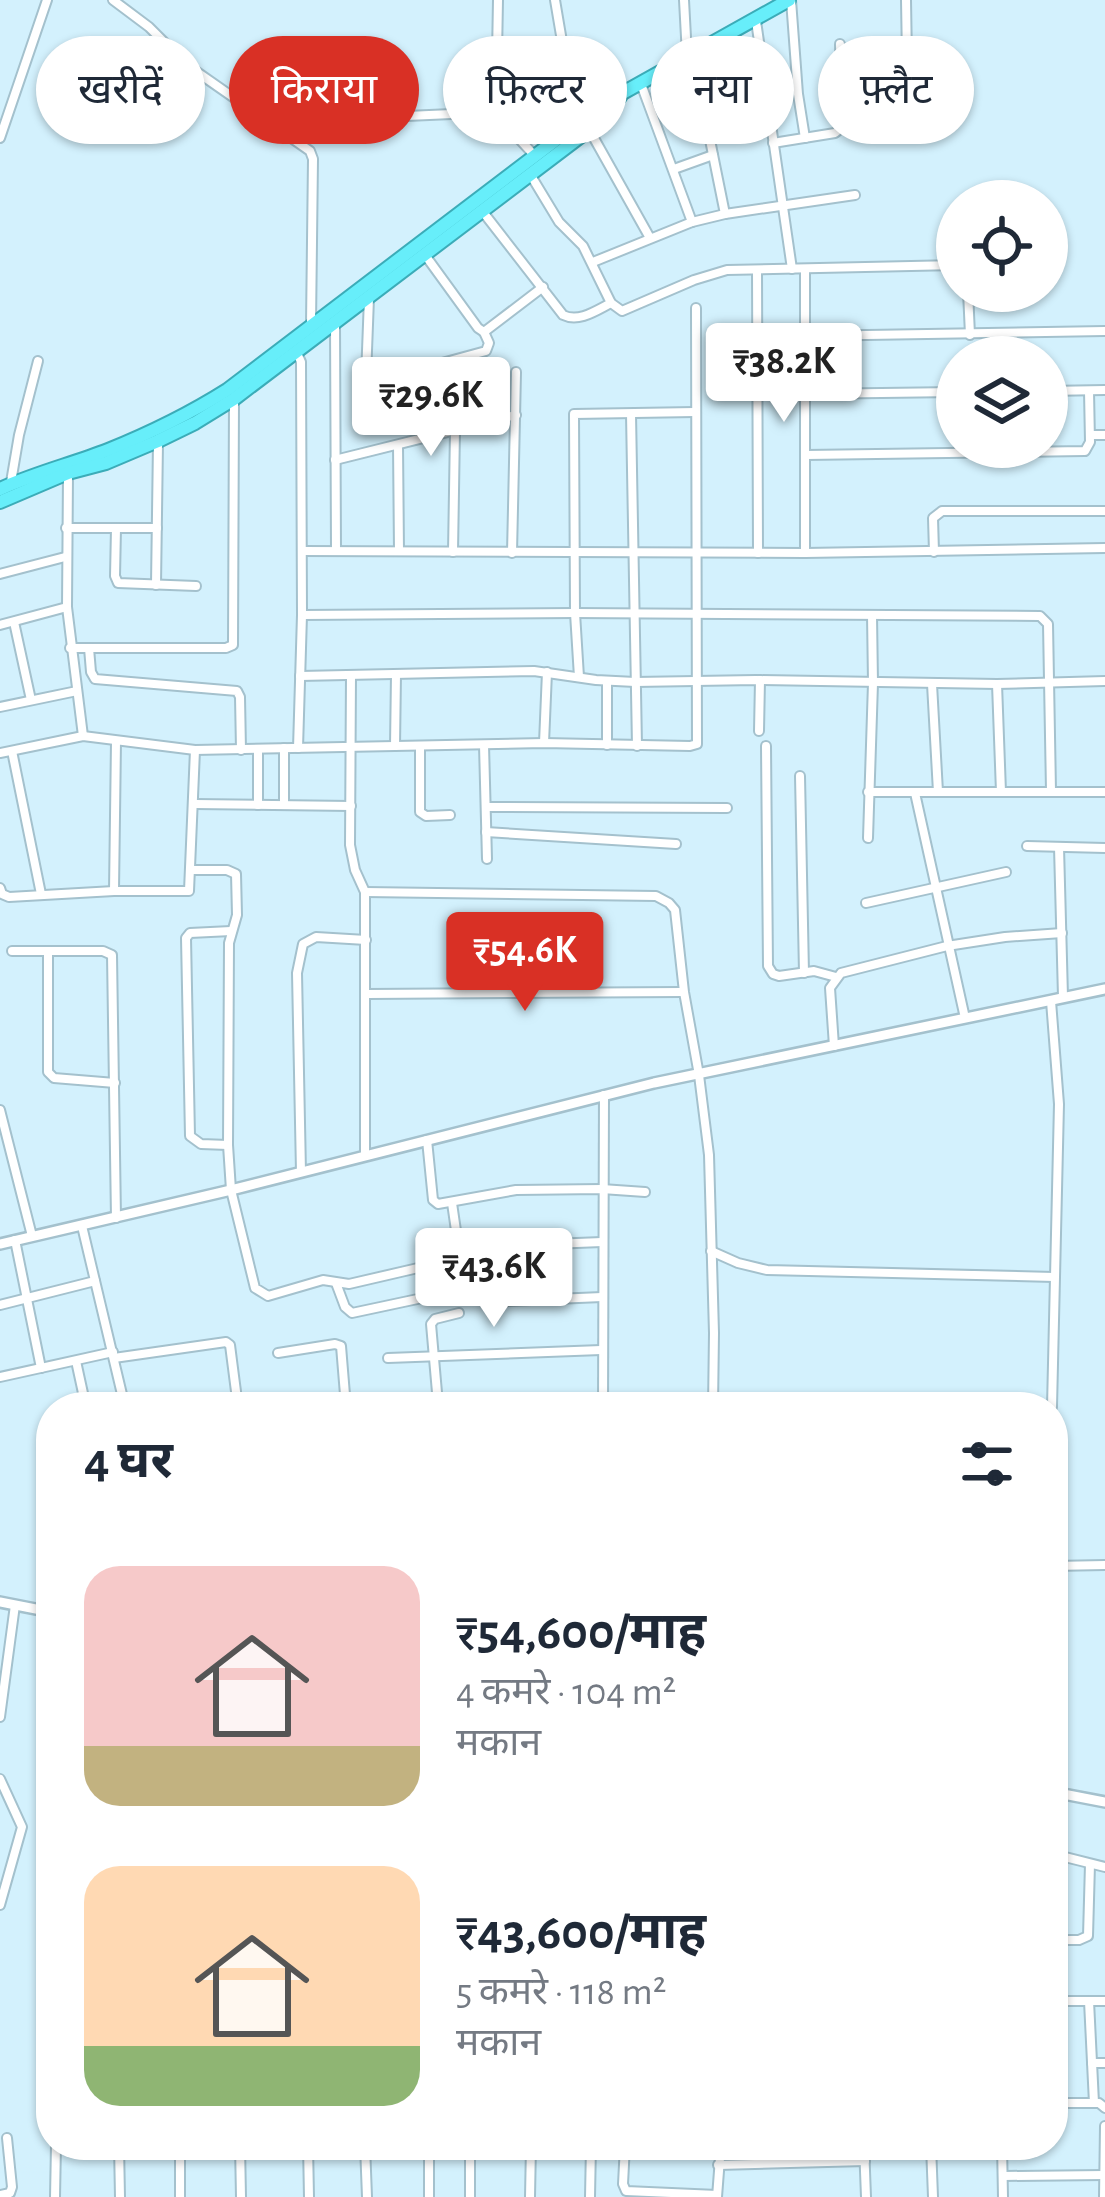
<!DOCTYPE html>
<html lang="hi">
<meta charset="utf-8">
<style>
body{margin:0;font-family:"Alegreya Sans","Noto Sans Devanagari",sans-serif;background:#f6f6f7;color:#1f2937;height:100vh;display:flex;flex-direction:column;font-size:45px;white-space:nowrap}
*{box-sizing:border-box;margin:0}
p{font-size:39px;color:#747a83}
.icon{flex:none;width:66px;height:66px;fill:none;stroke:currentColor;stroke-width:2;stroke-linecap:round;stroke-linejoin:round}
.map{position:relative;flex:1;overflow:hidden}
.drawer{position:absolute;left:36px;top:1392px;width:1032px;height:768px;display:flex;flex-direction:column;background:#fff;border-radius:48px;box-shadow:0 3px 9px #0004}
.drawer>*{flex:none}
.hud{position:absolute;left:36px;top:36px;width:1035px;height:108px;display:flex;gap:24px}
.controls{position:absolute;left:936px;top:180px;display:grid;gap:24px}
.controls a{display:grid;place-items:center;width:132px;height:132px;border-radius:50%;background:#fff;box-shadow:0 3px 9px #0004;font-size:60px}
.price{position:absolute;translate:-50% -102px;padding:0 27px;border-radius:12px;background:#fff;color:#222;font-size:39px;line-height:78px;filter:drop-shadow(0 3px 6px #0008)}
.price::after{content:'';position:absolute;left:50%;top:72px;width:36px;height:27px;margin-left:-18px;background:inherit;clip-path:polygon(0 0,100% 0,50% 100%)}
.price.current{background:#d93025;color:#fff}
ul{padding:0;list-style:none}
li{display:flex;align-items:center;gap:36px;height:300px;padding:0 48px}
li span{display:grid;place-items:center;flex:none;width:336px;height:240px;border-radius:36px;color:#555}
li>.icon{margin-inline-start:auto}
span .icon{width:144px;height:144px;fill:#fffc;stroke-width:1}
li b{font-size:51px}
h2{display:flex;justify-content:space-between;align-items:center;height:144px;padding:0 48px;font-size:51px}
.chip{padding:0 42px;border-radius:54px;background:#fff;box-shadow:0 3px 9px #0004;font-size:42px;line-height:108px}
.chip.current{background:#d93025;color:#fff}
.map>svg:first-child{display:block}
</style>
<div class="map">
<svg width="1105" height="2197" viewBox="0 0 1105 2197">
<rect width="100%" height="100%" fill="#d3f1fd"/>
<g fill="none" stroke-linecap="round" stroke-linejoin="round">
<defs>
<g id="minor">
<polyline points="113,0 149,27 187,65 310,151 313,159 311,324"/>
<polyline points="498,0 496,109 499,117 534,155"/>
<polyline points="555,0 566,65 562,100 576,124"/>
<polyline points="684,0 687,56"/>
<polyline points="791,0 798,94 805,138"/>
<polyline points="906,0 907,59"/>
<polyline points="756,21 792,269"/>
<polyline points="641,84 692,222"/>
<polyline points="385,117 496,112"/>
<polyline points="708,130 725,214"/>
<polyline points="590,131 650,238"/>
<polyline points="0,138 47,0"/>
<polyline points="773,143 835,133 840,129 842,121 840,44"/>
<polyline points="674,169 713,155"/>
<polyline points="530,174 559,222 583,246 611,303 622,311 694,280 727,270 957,265"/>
<path d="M483,212l80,103c16,8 34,-5 48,-12"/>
<polyline points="425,255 478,328 484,332 543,287"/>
<polyline points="593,262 692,222 725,214 855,195"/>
<polyline points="757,270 758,553"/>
<polyline points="968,291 970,335"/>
<polyline points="369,298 366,377 372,382 486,351 489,343 484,332"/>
<polyline points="335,323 336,551"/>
<polyline points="806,336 1105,331"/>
<polyline points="297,353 301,362 302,615 298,748"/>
<polyline points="1047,391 1105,390"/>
<polyline points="806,394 957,392"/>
<polyline points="631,414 637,746"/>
<polyline points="1090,435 1105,435"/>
<polyline points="398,445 399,551"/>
<polyline points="806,455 1085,451 1090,442 1089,391"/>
<polyline points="335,460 516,415"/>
<polyline points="68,475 67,607 83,736"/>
<polyline points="11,482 19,435 38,361"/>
<polyline points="66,528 157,528"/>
<polyline points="116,528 115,576 118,583 196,586"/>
<polyline points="302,551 805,553 1105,548"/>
<polyline points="453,552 455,430"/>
<polyline points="934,552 933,518 942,511 1105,511"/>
<polyline points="512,553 516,372"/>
<polyline points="805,553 805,269"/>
<polyline points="0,574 65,557"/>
<polyline points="156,585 158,443"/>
<polyline points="302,615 575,613 1040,616 1048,624 1051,791"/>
<polyline points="14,622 31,700"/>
<polyline points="0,625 67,607"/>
<polyline points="70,648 226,648 233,645 234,399"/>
<polyline points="89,648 91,672 95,679 237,691 240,697 241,750"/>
<polyline points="351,675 350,845 355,870 365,892 365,1156"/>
<polyline points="300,676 534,671 596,680 635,682 756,680 997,684 1105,681"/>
<polyline points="579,677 575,613 574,414 695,412"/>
<polyline points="932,684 938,792"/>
<polyline points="997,684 1001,792"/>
<polyline points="0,707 77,691"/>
<polyline points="759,731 760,680"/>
<polyline points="544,743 547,672"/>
<polyline points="484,745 487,859"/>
<polyline points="607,745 607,681"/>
<polyline points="395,746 396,674"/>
<polyline points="420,746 420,812 426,816 450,815"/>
<polyline points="766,746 768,966 773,974 779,976 814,971 836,977"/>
<polyline points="258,749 258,805"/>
<polyline points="12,751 41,894"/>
<polyline points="0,753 83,736 195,750 544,743 690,746 697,744 696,308"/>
<polyline points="800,776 804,973"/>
<polyline points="868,792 1105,792"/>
<polyline points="915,793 965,1018"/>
<polyline points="195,804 351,806"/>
<polyline points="284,805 284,748"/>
<polyline points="486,807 727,808"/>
<polyline points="486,832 676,844"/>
<polyline points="868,838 873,683 872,615"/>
<polyline points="1027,846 1105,848"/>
<polyline points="1059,847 1063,997"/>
<polyline points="192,870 227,870 236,874 237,915 229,943 228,1145 231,1190 255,1288 268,1296 323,1280 349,1284 418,1268"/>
<polyline points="0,888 2,894 9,897 114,891 189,891 195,750"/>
<polyline points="114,891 116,741"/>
<polyline points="365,892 656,896 669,903 675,910 684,992 699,1075 709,1155 714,1333 713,1407"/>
<polyline points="866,903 1006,872"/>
<polyline points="12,951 103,951 112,955 116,1218"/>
<polyline points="48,951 48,1072 54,1078 115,1083"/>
<polyline points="367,994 683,992"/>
<polyline points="1051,1001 1059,1104 1052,1407"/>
<polyline points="834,1046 830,988 841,973 947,946 1005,937 1062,933"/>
<polyline points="0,1110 32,1236"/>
<polyline points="427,1140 433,1200 438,1204 516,1190 602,1189 645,1192"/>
<polyline points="228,1145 201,1144 190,1136 186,938 190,933 231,931"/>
<polyline points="301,1172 297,973 303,944 316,937 366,940"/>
<polyline points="452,1203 462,1272"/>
<polyline points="82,1226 125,1407"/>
<polyline points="15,1240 41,1368"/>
<polyline points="526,1245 602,1242"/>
<polyline points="711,1251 738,1263 767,1270 1054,1277"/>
<polyline points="336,1283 345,1307 352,1313 427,1297"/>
<polyline points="485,1302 602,1297"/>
<polyline points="0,1305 95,1281"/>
<polyline points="278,1353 335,1344 341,1346 346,1407"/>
<polyline points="114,1358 226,1342 230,1345 238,1407"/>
<polyline points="388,1358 601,1350"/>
<polyline points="76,1361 86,1407"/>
<polyline points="0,1377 113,1352"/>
<polyline points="438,1404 431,1324 435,1319 459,1313"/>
<polyline points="390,1407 643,1403"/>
<polyline points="603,1407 604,1095"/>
<polyline points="1053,1547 1056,1792"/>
<polyline points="1053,1566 1105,1565"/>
<polyline points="0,1717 15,1605"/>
<polyline points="0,1779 22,1827 0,1905"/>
<polyline points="1053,1854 1105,1867"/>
<polyline points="1053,1940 1079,1940 1088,1936 1090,1864"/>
<polyline points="1053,2001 1105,2001"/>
<polyline points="1089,2001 1094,2103"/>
<polyline points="1092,2063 1105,2063"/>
<polyline points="1053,2103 1099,2103 1105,2108"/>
<polyline points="119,2145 120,2197"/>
<polyline points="240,2145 241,2197"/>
<polyline points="308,2145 309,2197"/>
<polyline points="365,2145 367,2197"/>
<polyline points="470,2145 470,2197"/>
<polyline points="625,2145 623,2184 626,2191 717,2195"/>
<polyline points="864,2145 866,2197"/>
<polyline points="931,2145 933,2197"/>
<polyline points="1002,2145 1003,2197"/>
<polyline points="718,2165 865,2161"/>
<polyline points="1004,2176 1104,2175"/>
<polyline points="0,2195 10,2193 12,2187 7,2138"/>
<polyline points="55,2197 56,2145"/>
<polyline points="180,2197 180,2145"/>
<polyline points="429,2197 429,2145"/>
<polyline points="530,2197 531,2145"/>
<polyline points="590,2197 591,2145"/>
<polyline points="717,2197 721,2145"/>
<polyline points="1104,2197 1105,2126"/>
</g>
<g id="tertiary">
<polyline points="0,1244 231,1190 654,1083 1105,989"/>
<polyline points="0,1602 51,1612"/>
<polyline points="1053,1792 1105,1802"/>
</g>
<g id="trunk">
<path d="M0,489c35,-16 72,-25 108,-39 42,-17 81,-36 119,-60l376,-286 186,-104"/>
<polyline points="0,502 68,473 106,463 158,441 195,423 234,399 589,130 620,97"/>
</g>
</defs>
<use href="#minor" stroke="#a4c1cd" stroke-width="12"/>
<use href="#tertiary" stroke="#a4c1cd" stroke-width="14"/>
<use href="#trunk" stroke="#3bacb8" stroke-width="16"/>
<use href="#minor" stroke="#fff" stroke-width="8"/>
<use href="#tertiary" stroke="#fff" stroke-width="9"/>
<use href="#trunk" stroke="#67eefa" stroke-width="12"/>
</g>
</svg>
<div class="controls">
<a><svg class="icon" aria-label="locate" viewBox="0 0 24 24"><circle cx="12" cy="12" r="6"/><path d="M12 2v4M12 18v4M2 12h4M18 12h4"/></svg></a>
<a><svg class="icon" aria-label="layers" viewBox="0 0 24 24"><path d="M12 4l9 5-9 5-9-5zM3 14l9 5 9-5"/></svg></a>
</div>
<b class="price" style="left:784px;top:425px">₹38.2K</b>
<b class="price" style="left:431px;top:459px">₹29.6K</b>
<b class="price current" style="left:525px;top:1014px">₹54.6K</b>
<b class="price" style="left:494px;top:1330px">₹43.6K</b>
<div class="hud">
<a class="chip">खरीदें</a>
<a class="chip current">किराया</a>
<a class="chip">फ़िल्टर</a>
<a class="chip">नया</a>
<a class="chip">फ़्लैट</a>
</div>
<section class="drawer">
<h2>4 घर<svg class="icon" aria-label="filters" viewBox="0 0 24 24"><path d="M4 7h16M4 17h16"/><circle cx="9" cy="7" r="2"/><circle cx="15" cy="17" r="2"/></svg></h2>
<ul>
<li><span style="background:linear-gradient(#f6c9c9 75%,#c2b280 0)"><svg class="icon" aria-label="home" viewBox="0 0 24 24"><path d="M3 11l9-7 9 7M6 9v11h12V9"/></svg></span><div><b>₹54,600/माह</b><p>4 कमरे · 104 m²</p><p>मकान</p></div></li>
<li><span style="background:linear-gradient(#ffd9b3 75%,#8fb573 0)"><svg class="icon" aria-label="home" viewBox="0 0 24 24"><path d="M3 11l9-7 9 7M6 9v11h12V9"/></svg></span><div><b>₹43,600/माह</b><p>5 कमरे · 118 m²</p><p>मकान</p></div></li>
</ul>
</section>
</div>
